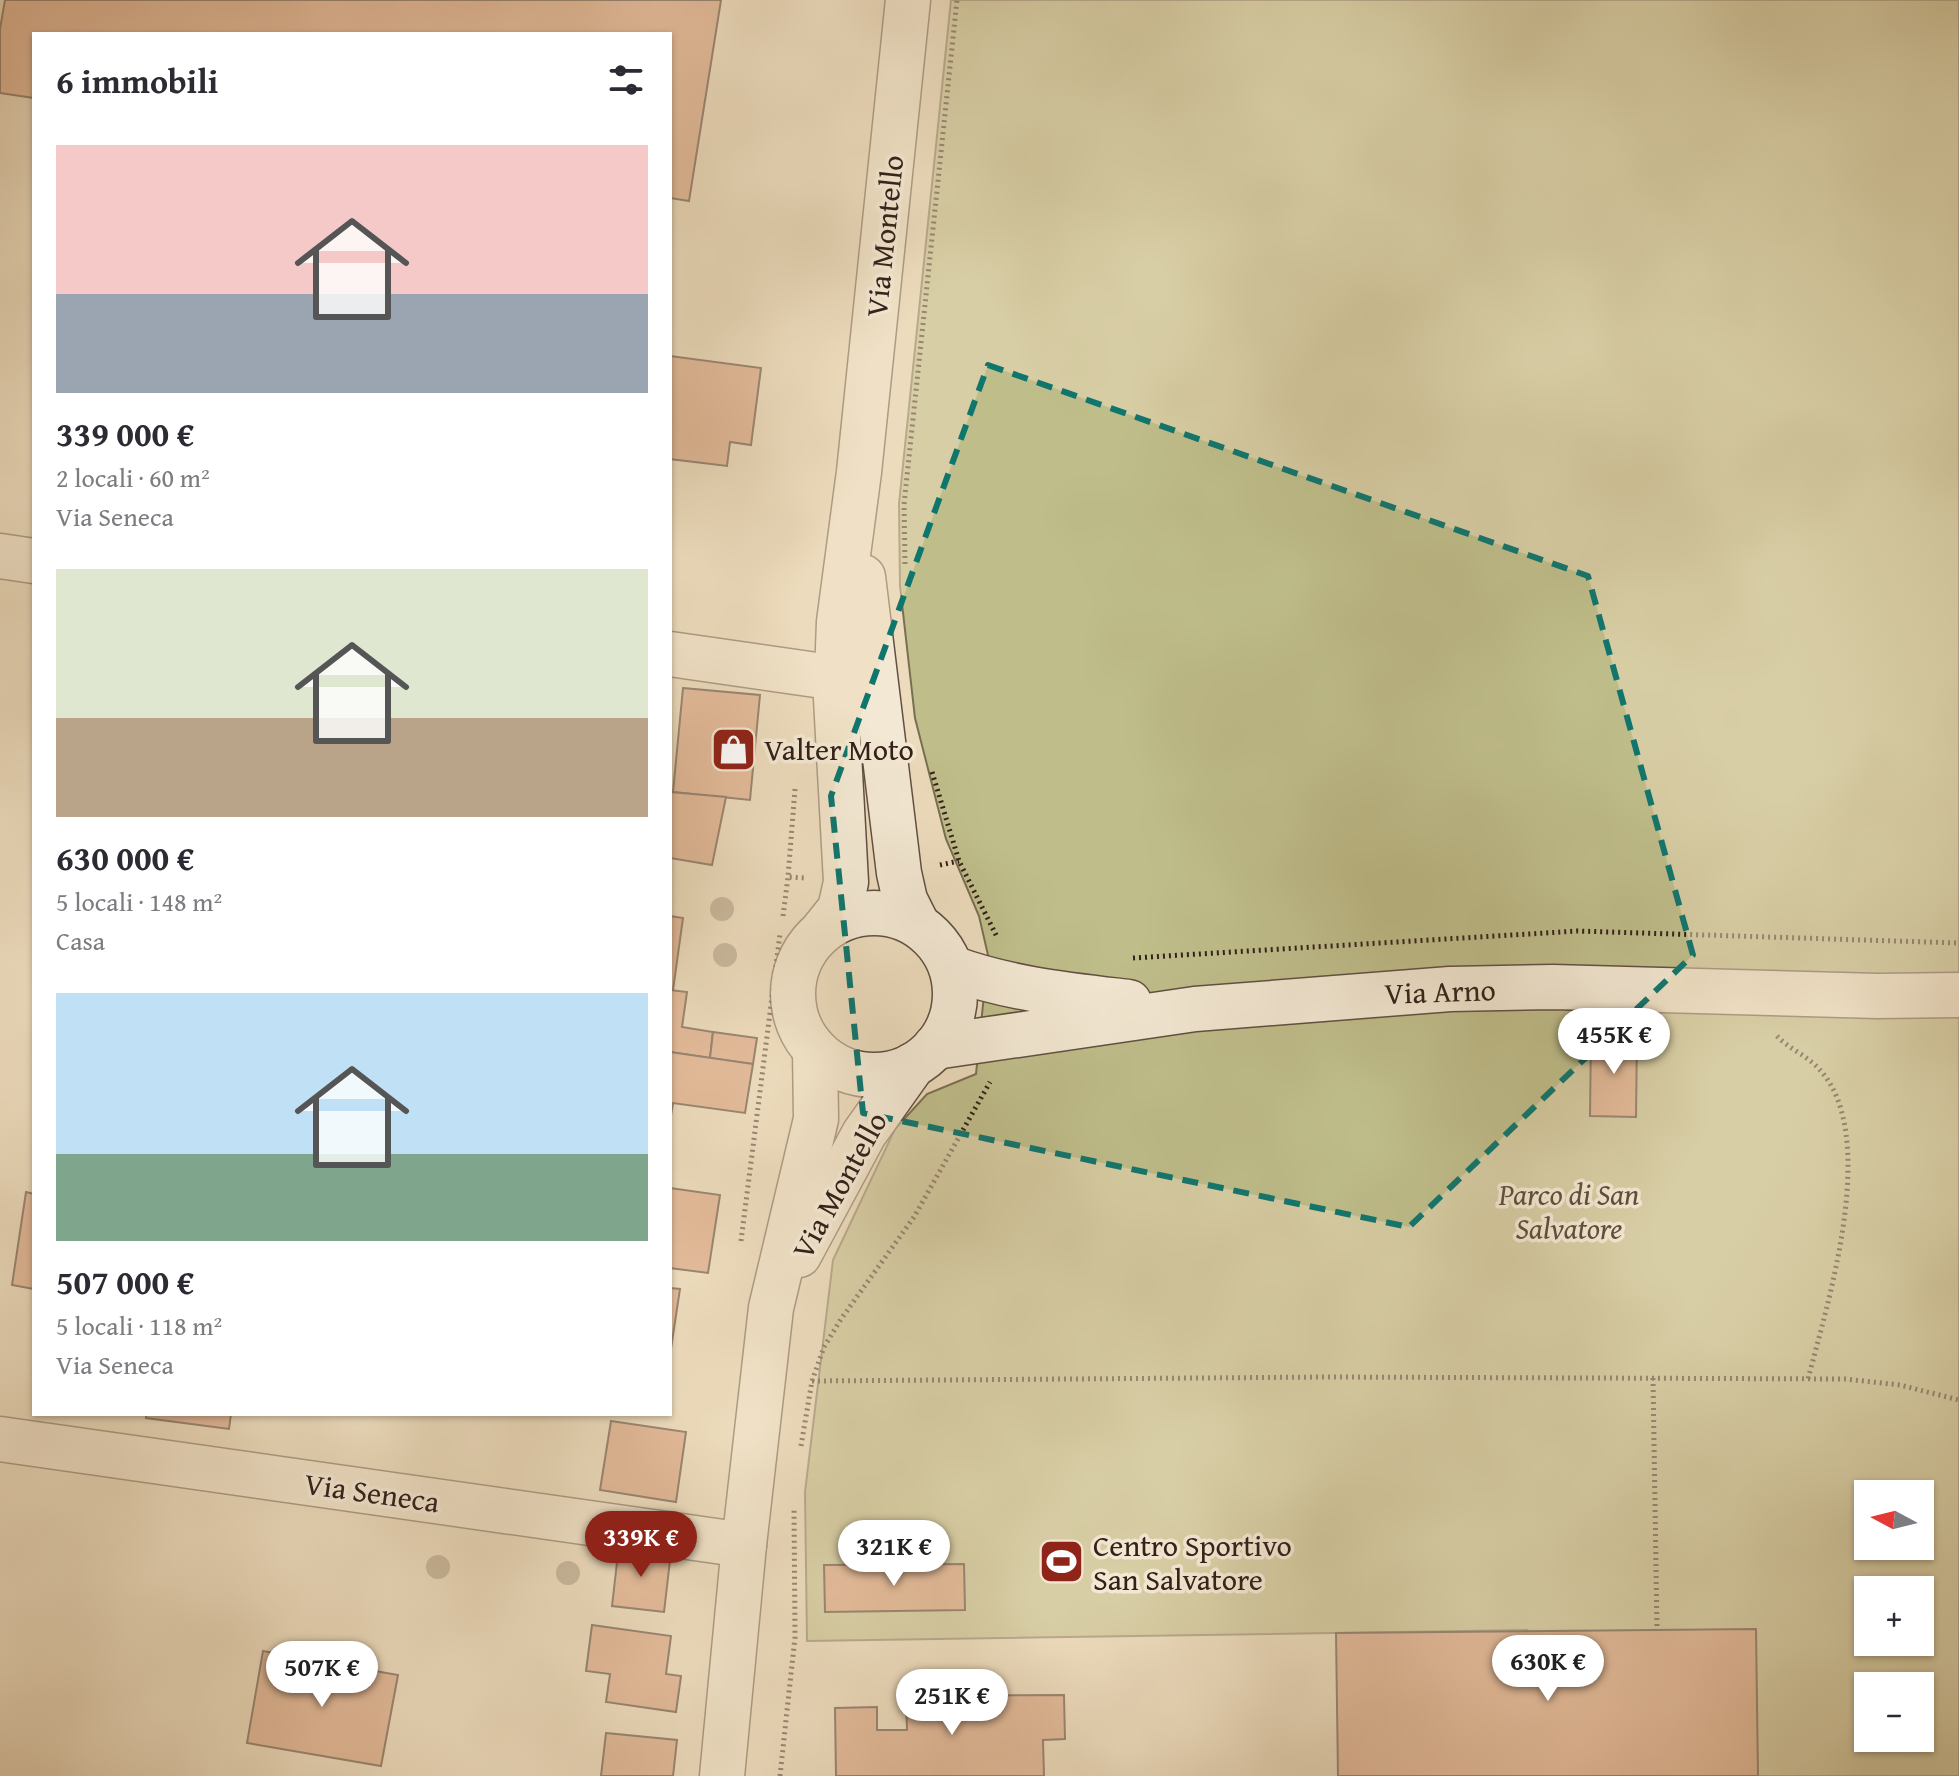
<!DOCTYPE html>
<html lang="it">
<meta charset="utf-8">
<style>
body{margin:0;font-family:"Gentium Book Plus",serif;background:#f7f7f7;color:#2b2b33;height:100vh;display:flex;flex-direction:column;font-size:30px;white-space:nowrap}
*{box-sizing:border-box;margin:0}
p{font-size:26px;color:#7c7c81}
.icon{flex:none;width:44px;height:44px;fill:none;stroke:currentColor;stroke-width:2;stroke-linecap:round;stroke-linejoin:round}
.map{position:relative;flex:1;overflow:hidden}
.details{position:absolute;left:32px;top:32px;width:640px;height:1384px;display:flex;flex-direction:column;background:#fff;border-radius:0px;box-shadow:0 2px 6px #0004}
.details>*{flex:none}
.needle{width:52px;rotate:277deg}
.tools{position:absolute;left:1854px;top:1480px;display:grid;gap:16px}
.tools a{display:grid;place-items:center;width:80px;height:80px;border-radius:0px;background:#fff;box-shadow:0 2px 6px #0004;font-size:40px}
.price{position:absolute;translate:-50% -68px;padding:0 18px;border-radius:28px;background:#fff;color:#222;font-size:26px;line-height:52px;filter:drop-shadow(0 2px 4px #0008)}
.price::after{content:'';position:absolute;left:50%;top:48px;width:24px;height:18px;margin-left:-12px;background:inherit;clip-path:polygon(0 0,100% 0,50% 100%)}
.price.on{background:#8f2418;color:#fff}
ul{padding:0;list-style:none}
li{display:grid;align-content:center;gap:16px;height:424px;padding:0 24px}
li span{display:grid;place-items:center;height:248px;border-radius:0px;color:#555}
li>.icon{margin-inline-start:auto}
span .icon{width:144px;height:144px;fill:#fffc;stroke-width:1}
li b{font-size:34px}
h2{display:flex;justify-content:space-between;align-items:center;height:96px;padding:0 24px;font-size:34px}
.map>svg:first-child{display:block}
</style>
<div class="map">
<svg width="1959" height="1776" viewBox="0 0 1959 1776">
<rect width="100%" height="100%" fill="#ecdbbc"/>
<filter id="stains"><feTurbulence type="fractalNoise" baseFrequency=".0025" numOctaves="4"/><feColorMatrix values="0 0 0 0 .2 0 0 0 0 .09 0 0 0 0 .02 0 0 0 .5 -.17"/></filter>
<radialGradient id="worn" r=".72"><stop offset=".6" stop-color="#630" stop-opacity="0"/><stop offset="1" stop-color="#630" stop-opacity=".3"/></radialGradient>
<path fill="#bfbe8b" stroke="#796f52" stroke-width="2" fill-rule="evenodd" d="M951,0h1008v1776h-434l2,-146 -720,11 -2,-149 28,-232 62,-131 32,-35 49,-20 12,-119 -9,-39 -33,-77 -31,-121 -15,-132 -1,-82zM1868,1494h52v52h-52zM1868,1590h52v52h-52zM1868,1686h52v52h-52z"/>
<g fill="#d89472" stroke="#332019" stroke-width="2">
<polygon points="5,0 721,0 689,201 670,198 670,34 34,34 34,98 0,93 0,29"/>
<polygon points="670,356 761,368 751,445 730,442 727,466 670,459"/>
<polygon points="683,688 760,695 750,800 673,792"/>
<polygon points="670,792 726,797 712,865 670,858"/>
<polygon points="670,916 683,918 673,990 670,990"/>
<polygon points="670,990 687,992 682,1027 713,1032 710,1058 670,1052"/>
<polygon points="713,1032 757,1038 753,1064 710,1058"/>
<polygon points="1591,1035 1637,1035 1636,1117 1590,1116"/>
<polygon points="670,1052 753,1064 745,1113 673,1103 670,1121"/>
<polygon points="670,1188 720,1195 708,1273 670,1268"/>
<polygon points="26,1192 34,1194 34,1289 12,1285"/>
<polygon points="670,1288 680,1289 670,1355"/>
<polygon points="146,1414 231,1414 229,1429 146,1418"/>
<polygon points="611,1421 686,1432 676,1502 600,1490"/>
<polygon points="619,1545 671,1552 664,1612 612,1606"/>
<polygon points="964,1564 965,1610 825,1612 824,1565"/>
<polygon points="592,1625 671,1636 666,1674 681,1676 676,1712 606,1702 610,1674 586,1671"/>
<polygon points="1756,1629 1758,1776 1338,1776 1336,1633"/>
<polygon points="263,1651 398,1675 381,1766 247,1743"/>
<polygon points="1064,1695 1065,1739 1043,1740 1044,1776 836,1776 835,1708 877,1707 877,1730 907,1730 906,1696"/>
<polygon points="606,1733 677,1740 673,1776 601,1776"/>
</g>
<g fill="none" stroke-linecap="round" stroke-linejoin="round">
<defs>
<g id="minor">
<polyline points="0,556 34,561"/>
<polyline points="863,577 899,873 905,900 917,924"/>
<polyline points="670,654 837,678 853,690 854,698"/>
<circle cx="874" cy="994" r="81"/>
<polyline points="824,929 840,909 846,882 836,699 839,622 859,472 908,0"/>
<path d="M952,968c57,21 117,27 177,34"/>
<polyline points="935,1047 1195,1009 1450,989 1553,987 1878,996 1959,995"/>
<polyline points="799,1255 864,1134 913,1065"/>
<polyline points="0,1439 744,1545"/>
<polyline points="722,1776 744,1545 771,1308 816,1119 815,1050"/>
</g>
</defs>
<use href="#minor" stroke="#614f42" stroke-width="47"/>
<g stroke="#332019" stroke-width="5" stroke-dasharray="2 4" stroke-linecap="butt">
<polyline points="905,564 904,505 957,0"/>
<polyline points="932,772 959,861 997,937"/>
<polyline points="795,789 788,877 805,878"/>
<polyline points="940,865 959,861"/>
<polyline points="783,916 788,877"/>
<polyline points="1133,958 1578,931 1959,943"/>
<path d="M1777,1036c12,13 31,20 43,34 60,66 8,232 -12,309"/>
<polyline points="741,1241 780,934"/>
<polyline points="1653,1378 1657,1630"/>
<polyline points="812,1381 1327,1377 1845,1379 1900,1385 1959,1400"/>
<polyline points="801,1446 812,1381 824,1347 841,1319 914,1217 990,1082"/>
<polyline points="780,1776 795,1637 794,1507"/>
</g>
<use href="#minor" stroke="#f3e8d3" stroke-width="44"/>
</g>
<g fill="#9d8e75">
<circle cx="722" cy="909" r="12"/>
<circle cx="725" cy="955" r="12"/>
<circle cx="438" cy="1567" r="12"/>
<circle cx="568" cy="1573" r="12"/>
</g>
<path d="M0 0H1959V1776H0ZM988,365l600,211 105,379 -284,272 -546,-114 -32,-317z" fill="#ecdbbc" fill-opacity=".55" fill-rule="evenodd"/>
<path fill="none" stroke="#0f766e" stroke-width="6" stroke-dasharray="16 10" stroke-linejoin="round" d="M988,365l600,211 105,379 -284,272 -546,-114 -32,-317z"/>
<defs>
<symbol id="shop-square" viewBox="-11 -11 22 22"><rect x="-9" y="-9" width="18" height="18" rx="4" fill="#8f2418" stroke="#f3e8d3"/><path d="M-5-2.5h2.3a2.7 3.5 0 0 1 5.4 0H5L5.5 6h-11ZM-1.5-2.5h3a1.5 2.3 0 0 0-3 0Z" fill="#fff"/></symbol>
<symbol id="stadium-square" viewBox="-11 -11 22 22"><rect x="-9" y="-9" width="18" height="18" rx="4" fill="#8f2418" stroke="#f3e8d3"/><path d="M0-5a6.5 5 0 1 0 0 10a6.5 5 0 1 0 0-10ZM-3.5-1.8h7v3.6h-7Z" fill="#fff"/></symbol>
</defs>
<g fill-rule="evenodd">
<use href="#shop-square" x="708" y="724" width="51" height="51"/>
<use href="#stadium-square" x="1036" y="1536" width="51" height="51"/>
</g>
<g text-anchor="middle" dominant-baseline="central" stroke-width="7" stroke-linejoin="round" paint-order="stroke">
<g font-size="30" fill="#332019" stroke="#f3e8d3">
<text transform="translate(884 236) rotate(-84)">Via Montello</text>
<text transform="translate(1440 991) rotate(-2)">Via Arno</text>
<text transform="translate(839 1185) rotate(-61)">Via Montello</text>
<text transform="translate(372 1492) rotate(8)">Via Seneca</text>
</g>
<g font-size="30" fill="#332019" stroke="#f3e8d3" text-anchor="start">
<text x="764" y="749">Valter Moto</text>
<text x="1093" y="1545">Centro Sportivo<tspan x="1093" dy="34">San Salvatore</tspan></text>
</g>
<g font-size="30" font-style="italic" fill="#5d4f3b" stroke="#f3e8d3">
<text x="1569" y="1194">Parco di San<tspan x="1569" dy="34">Salvatore</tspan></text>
</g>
</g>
<rect width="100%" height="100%" filter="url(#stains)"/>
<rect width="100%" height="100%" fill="url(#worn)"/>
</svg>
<div class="tools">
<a><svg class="needle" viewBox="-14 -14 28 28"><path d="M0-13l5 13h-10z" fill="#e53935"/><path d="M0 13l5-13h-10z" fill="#7c7c81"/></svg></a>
<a>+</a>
<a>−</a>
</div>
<b class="price" style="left:1614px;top:1076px">455K €</b>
<b class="price on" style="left:641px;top:1579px">339K €</b>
<b class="price" style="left:894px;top:1588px">321K €</b>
<b class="price" style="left:1548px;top:1703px">630K €</b>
<b class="price" style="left:322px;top:1709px">507K €</b>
<b class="price" style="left:952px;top:1737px">251K €</b>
<section class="details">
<h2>6 immobili<svg class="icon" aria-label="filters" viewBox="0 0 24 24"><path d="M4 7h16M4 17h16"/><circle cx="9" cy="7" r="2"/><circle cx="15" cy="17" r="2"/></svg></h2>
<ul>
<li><span style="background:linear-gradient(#f6c9c9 60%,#9aa5b1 0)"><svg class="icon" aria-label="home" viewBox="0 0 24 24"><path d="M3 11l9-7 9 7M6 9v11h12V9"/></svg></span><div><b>339 000 €</b><p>2 locali · 60 m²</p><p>Via Seneca</p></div></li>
<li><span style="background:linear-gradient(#dfe7d0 60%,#b9a48a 0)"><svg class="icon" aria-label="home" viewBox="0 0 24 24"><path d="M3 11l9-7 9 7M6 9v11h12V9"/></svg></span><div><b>630 000 €</b><p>5 locali · 148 m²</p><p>Casa</p></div></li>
<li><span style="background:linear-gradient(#bfe0f5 65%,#7fa58c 0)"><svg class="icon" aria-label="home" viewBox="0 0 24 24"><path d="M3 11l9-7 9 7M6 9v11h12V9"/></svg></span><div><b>507 000 €</b><p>5 locali · 118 m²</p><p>Via Seneca</p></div></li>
</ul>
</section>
</div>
